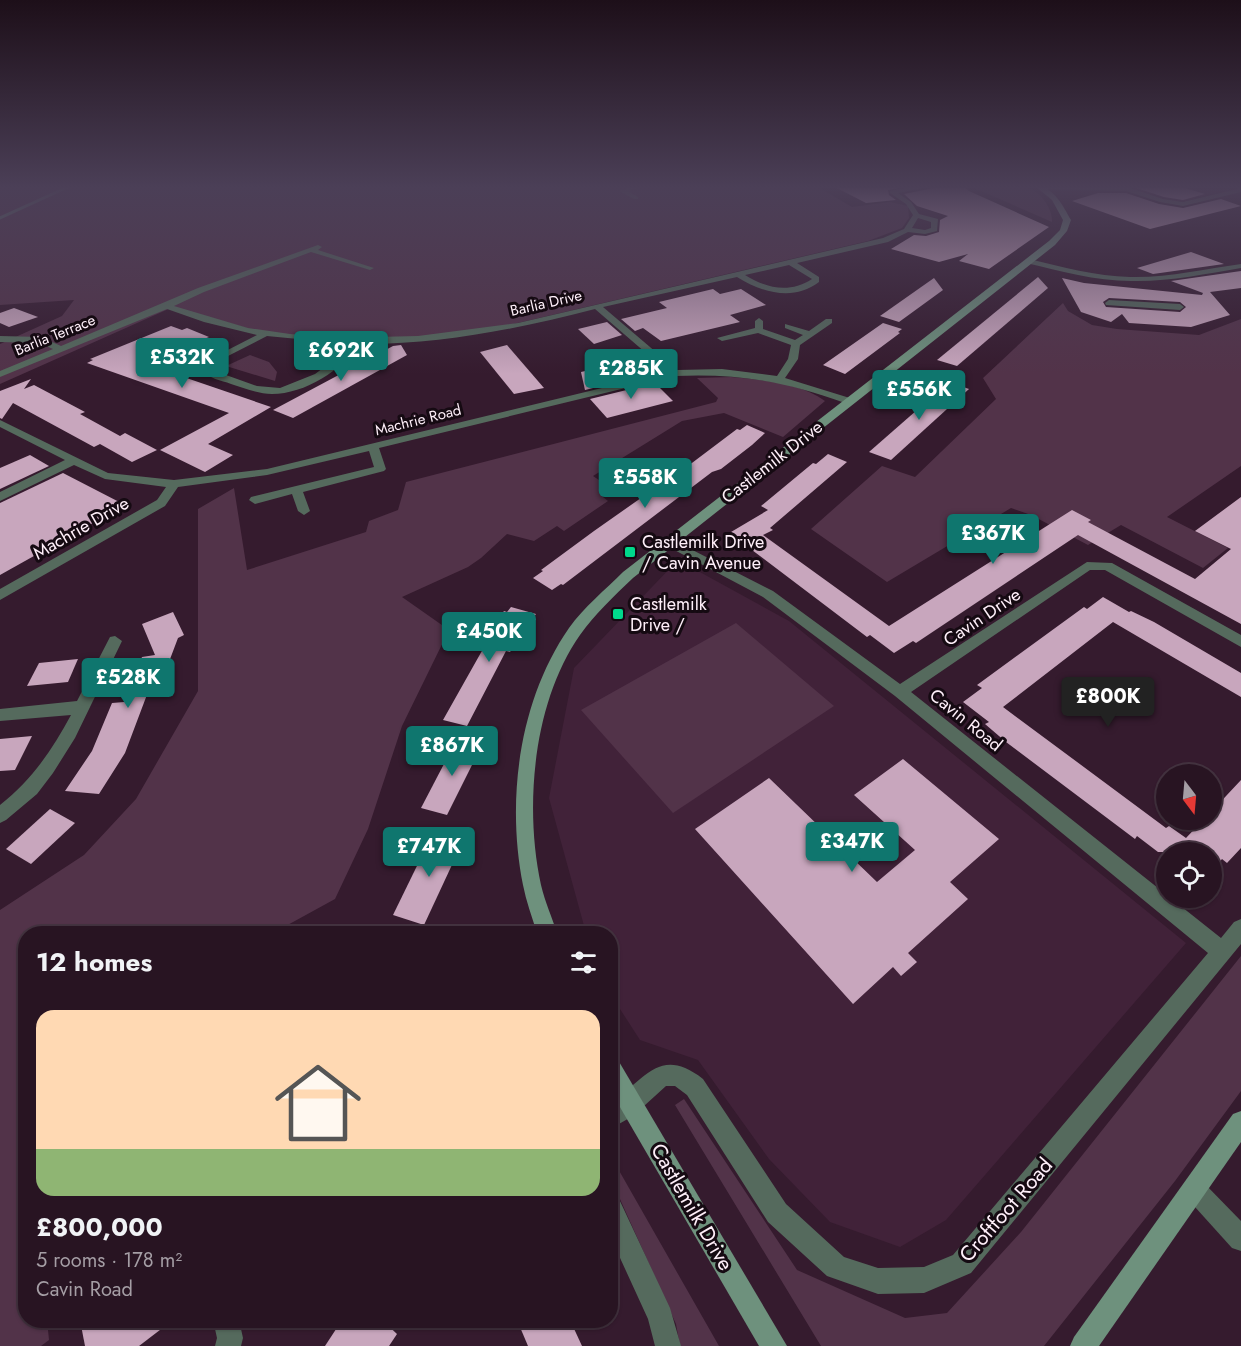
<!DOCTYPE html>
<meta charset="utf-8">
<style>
body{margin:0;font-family:Jost,sans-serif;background:#301d2a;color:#f1f3f6;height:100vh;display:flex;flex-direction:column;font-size:22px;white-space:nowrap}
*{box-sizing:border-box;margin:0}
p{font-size:20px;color:#a59ea5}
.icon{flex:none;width:33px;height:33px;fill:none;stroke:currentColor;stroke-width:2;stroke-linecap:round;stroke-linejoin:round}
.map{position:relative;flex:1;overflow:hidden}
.panel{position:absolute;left:18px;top:926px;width:600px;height:402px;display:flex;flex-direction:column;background:#281422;border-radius:24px;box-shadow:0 2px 4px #0004,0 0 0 2px #443340}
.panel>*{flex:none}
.needle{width:39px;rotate:164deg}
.tools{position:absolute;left:1156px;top:764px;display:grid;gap:12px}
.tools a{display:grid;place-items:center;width:66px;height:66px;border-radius:50%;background:#281422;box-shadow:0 2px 4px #0004,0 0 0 2px #443340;font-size:30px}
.price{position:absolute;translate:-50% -51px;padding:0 14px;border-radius:6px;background:#0f766e;color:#fff;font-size:20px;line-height:39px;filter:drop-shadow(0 2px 3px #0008)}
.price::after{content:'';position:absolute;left:50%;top:36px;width:18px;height:14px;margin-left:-9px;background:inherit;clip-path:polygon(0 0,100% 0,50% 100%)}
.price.on{background:#222;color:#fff}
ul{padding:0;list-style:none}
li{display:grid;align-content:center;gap:12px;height:318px;padding:0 18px}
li+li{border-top:2px solid #443340}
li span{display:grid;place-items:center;height:186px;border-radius:18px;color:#555}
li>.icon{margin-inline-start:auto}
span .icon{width:108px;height:108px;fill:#fffc;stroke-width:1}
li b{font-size:26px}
h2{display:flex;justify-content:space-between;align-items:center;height:72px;padding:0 18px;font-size:26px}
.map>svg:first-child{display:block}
</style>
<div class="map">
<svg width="1241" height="1346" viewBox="0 0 1241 1346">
<rect width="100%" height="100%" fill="#351b2e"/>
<g fill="#412239">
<polygon points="1120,186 1241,186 1186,201 1174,201"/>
<polygon points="678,560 789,621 1186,943 946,1220 900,1247 830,1222 769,1159 698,1060 640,1040 611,995 610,933 586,933 549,798 574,668"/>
</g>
<g fill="#523349">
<polygon points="0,186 511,186 515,188 530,186 816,186 852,207 890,202 908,206 909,218 902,228 868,241 501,327 423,337 358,339 267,334 173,307 0,384 0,344 62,316 74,300 0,305"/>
<path d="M970,186c17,0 35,-3 52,0 16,2 31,21 30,36z"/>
<polygon points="1063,303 1068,311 1092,325 1117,329 1199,335 1241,319 1241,466 1167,517 1228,548 1203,568 1121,525 1088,545 1031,515 1011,508 887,582 811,529 882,466 915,477 996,399 983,378"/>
<polygon points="250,355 269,362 277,372 275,381 226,366"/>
<path d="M731,377c31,3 68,5 94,24l-42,36 -59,-24 -42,8 -89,55 21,14 -11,7 5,4 -44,30 -7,-5 -23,15 -27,-7 -26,24 -13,9 -66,30 47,33 -47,96 -34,103 -33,70 -62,34h-247v387h21l2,20 -8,6h-41v-436l84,-55 52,-56 62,-108v-182l36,-21 13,82 119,-38 3,-11 29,-11 8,-28 310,-80 2,-4 -21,-20z"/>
<polygon points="736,623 834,706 673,813 581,710"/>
<polygon points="1241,956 1241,1091 1175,1181 1044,1346 821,1346 675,1105 684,1099 797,1270 905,1318 947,1313 1021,1232"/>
<polygon points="617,1167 719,1346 680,1346 676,1324 611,1179"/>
</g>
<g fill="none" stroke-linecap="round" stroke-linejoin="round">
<polyline stroke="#5e7f70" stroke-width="3" points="0,218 70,186"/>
</g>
<g fill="#c8a6bd" fill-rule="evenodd">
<polygon points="833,186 908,186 888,190 889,195 896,200 866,203"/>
<polygon points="936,186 963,186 969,191 1049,227 989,269 959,261 968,254 939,262 891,249 914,235 926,236 939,232 940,220 948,216 917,206 904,194 934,188"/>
<polygon points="1130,186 1178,186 1205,194 1183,200 1164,197"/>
<polygon points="1098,193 1126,193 1159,204 1183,208 1221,199 1241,206 1150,229 1072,201"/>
<polygon points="1191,252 1224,264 1153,274 1137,268"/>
<path d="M1241,271v17l-31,4 20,23 -39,12 -62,-4 -7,-9 -11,8 -30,-10 -19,-34 22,5 118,12 1,-2 -32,-12zM1109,298l71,4 6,5 -6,5 -74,-5 -3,-5z"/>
<polygon points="1038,277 1048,288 957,366 937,360"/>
<polygon points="934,278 943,290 899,322 880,316"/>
<polygon points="713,289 720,294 741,289 766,305 730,315 740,322 661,341 643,328 635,331 621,319 667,308 659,302"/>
<polygon points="14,308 38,317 9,327 0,323 0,313"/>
<polygon points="607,322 622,335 594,344 578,329"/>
<polygon points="883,323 902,329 898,332 900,333 845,374 823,365"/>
<polygon points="171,326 182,330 187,328 209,337 204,339 216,344 204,350 207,351 166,371 271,407 208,444 233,455 205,472 160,450 229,413 87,363 93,360 90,359"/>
<polygon points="401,345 407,355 293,418 273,410 393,346"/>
<polygon points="507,345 544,388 514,394 480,352"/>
<polygon points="631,360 646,375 585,390 581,372"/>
<polygon points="31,379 24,389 34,385 85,412 80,414 120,436 125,433 157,450 132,462 100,444 94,447 13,403 2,419 0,418 0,391"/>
<polygon points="949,382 969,389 891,460 869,452"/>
<polygon points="655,383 673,401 607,418 590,399"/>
<polygon points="747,425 765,433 752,445 721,469 712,472 563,585 561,584 552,590 533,578 543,571 541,570 594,531 658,486 660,487 676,475 737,429 740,430"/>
<polygon points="828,454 847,462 770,528 773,530 763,535 889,626 1072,510 1091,520 1088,522 1195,579 1231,549 1195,531 1241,497 1241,624 1078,535 916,643 913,641 894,653 870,635 867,637 748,547 750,546 731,532 768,510 761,506 813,463 816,464"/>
<polygon points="30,455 49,466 0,489 0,468"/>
<polygon points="63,473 125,505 0,575 0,503"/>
<polygon points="1103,597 1129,612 1131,611 1154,622 1241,673 1241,697 1113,622 1003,707 1166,828 1169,826 1186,838 1204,819 1212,819 1212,811 1241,780 1241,848 1227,863 1222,859 1212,871 1212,852 1158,852 1137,836 1135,839 1006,742 985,724 989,722 963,702 982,688 977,685 1084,607 1087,609"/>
<polygon points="511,607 536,614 533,618 536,619 520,643 517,642 510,652 506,651 467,726 443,720 492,633 488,632 504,611 507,612"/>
<polygon points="173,612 184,635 178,638 161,683 151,684 125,753 99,794 65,791 92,751 112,703 124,702 142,657 155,655 142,624"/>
<polygon points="78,659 68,682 27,686 39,663"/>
<polygon points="32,736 15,770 0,771 0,739"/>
<polygon points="457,739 482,745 447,815 421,808"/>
<polygon points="903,759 999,839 950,882 968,899 908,953 917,962 901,976 893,967 853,1004 695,829 769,778 877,882 915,850 854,795"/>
<polygon points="50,809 75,823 31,864 6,849"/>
<polygon points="434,831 464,839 424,925 393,915"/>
<polygon points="80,1320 173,1320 139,1346 85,1346"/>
<polygon points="342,1320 382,1320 397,1334 389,1346 325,1346"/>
<polygon points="517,1320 570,1320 582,1346 528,1346"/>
</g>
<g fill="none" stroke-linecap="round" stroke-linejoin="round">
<g fill="#556a5d" fill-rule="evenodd">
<polygon points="635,186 645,186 628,191 638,197 638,199 634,199 619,191"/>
<path d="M920,186h14l-36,7 13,9 8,12 19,5 -1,12 -12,3 -17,-2 -20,10 -91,21 22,14v5c-26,20 -58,10 -82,-5l-134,30 74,63 45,-1 55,7 11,-17 3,-14 -33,-12 -36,8 -5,-3 38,-10v-7l4,-3 4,3v8l32,11 8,-5 -18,-7v-4l24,7 17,-12h6v4l-32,22 -2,14 -13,19 68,21v4h-8c-58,-21 -107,-30 -170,-27l-296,72 7,21 -2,2 -81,21 7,19 -6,4 -6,-4 -6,-17 -37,10 -6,-4 2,-3 123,-30 -5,-16 -102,24 -89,12 -13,19 -165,94v-11l157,-89 9,-13 -61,-8 -31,-14 -74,36v-9l65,-32 -65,-33v-7l108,53 66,7 93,-11 401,-97 -73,-63c-78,20 -156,36 -236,35 -17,26 -54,50 -87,50 -14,0 -28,-6 -41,-10 -10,-4 -22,-5 -29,-14l12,-13 43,-22 -53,-13 -37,-13 -167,68v-6l53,-22 -14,-6 -39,-1v-6l41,1 20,9 137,-58 120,-43 4,2 -4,3 56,18 -4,2 -59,-18 -107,40 -30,14 74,22 42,6 43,4 85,-2 100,-13 365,-85 21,-9 9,-14 -7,-11 -16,-11v-2zM918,218l13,4v6l-6,2 -13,-2zM789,265l23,14c-23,15 -46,9 -67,-4zM267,336l83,8 -12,13 -23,17 -35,14 -23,-2 -45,-16 16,-14z"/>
<polygon points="1042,186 1127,187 1163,199 1183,202 1241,188 1241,192 1183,206 1160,202 1126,191 1040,189"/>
<path d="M1029,259c33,8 67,17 101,18 37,1 74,-8 111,-13v4c-36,6 -73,14 -110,13 -36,0 -70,-10 -105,-18l-1,-2z"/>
<polygon points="1109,300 1180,304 1184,307 1180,310 1106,305 1105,303"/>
<path d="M669,538l104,53 127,93 187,-122 25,1 129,72v12l-136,-77h-15l-179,122 310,246 13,-16 7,-3v25l-270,329 -47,20 -46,1 -51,-18 -59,-54 -81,-127 -12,-9h-9l-33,30 -23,13v-25c35,-24 49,-59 93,-25l83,125 58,53 34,11 46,-1 29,-12 255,-302 -313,-257 -132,-99 -98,-52 -2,-3 2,-3z"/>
<path d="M115,636l7,5 -47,97 -22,35 -16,21 -31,26 -6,3v-18c32,-25 52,-55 71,-90l-71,6v-12l77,-8 33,-64z"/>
<polygon points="1194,1177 1202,1181 1241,1221 1241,1251 1232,1248 1186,1197 1182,1189 1186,1181"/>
<polygon points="610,1196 619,1199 670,1308 681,1346 655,1346 648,1319 610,1236"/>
<polygon points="213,1320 239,1320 243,1338 241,1346 215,1346 217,1338"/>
</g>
<g fill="#6e917d" fill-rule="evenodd">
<path d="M1035,186c18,-1 28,20 36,34l-4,11 -12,14 -422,333c-19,18 -38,36 -53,57 -47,67 -56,172 -39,250 4,17 11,32 16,48h-20c-5,-16 -11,-32 -14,-48 -17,-85 -4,-185 46,-257 15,-21 36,-38 54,-56l426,-331 11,-11 3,-10 -11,-20z"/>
<polygon points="610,1057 618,1060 787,1346 759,1346 610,1090"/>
<polygon points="1241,1111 1241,1142 1099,1346 1070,1346 1074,1337 1233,1114"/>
</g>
</g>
<linearGradient id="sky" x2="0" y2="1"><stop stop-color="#1d0f19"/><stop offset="0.5" stop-color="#4b3f57"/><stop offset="1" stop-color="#4b3f57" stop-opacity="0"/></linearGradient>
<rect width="1241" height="374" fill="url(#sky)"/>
<g fill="#00d98c" stroke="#150a12" stroke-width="2">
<rect x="624" y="546" width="12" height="12" rx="3"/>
<rect x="612" y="608" width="12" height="12" rx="3"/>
</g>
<g text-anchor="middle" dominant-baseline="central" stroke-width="6" stroke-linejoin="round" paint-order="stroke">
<g font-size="15" fill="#feeff9" stroke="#150a12">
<text transform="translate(546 303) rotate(-13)">Barlia Drive</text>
<text transform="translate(55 335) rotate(-22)">Barlia Terrace</text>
<text transform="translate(418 420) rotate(-14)">Machrie Road</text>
</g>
<g font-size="18" fill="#feeff9" stroke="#150a12">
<text transform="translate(772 462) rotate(-38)">Castlemilk Drive</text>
<text transform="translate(81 528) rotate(-30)">Machrie Drive</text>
<text transform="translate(982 617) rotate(-34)">Cavin Drive</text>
<text transform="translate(966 720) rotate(39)">Cavin Road</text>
</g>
<g font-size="18" fill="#feeff9" stroke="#150a12" text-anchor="start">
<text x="642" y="542">Castlemilk Drive<tspan x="642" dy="21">/ Cavin Avenue</tspan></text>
<text x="630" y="604">Castlemilk<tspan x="630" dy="21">Drive /</tspan></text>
</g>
<g font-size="21" fill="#feeff9" stroke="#150a12">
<text transform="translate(692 1207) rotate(60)">Castlemilk Drive</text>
<text transform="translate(1006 1210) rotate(-49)">Croftfoot Road</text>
</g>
</g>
</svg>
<div class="tools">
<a><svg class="needle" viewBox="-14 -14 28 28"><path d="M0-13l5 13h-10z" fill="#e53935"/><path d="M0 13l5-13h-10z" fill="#a59ea5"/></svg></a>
<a><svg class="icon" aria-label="locate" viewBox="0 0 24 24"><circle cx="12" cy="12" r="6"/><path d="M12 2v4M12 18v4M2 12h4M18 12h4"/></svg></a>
</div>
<b class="price" style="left:341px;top:382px">£692K</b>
<b class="price" style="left:182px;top:389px">£532K</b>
<b class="price" style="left:631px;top:400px">£285K</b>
<b class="price" style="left:919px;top:421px">£556K</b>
<b class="price" style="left:645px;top:509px">£558K</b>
<b class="price" style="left:993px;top:565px">£367K</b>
<b class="price" style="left:489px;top:663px">£450K</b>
<b class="price" style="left:128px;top:709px">£528K</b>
<b class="price on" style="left:1108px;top:728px">£800K</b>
<b class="price" style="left:452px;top:777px">£867K</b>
<b class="price" style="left:852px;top:873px">£347K</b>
<b class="price" style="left:429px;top:878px">£747K</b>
<section class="panel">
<h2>12 homes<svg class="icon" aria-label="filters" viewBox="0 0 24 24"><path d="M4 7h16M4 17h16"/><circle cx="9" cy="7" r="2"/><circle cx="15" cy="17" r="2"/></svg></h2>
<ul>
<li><span style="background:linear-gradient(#ffd9b3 75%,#8fb573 0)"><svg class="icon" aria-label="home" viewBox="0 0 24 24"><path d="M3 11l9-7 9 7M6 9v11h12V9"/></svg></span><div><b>£800,000</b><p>5 rooms · 178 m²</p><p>Cavin Road</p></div></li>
</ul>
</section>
</div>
